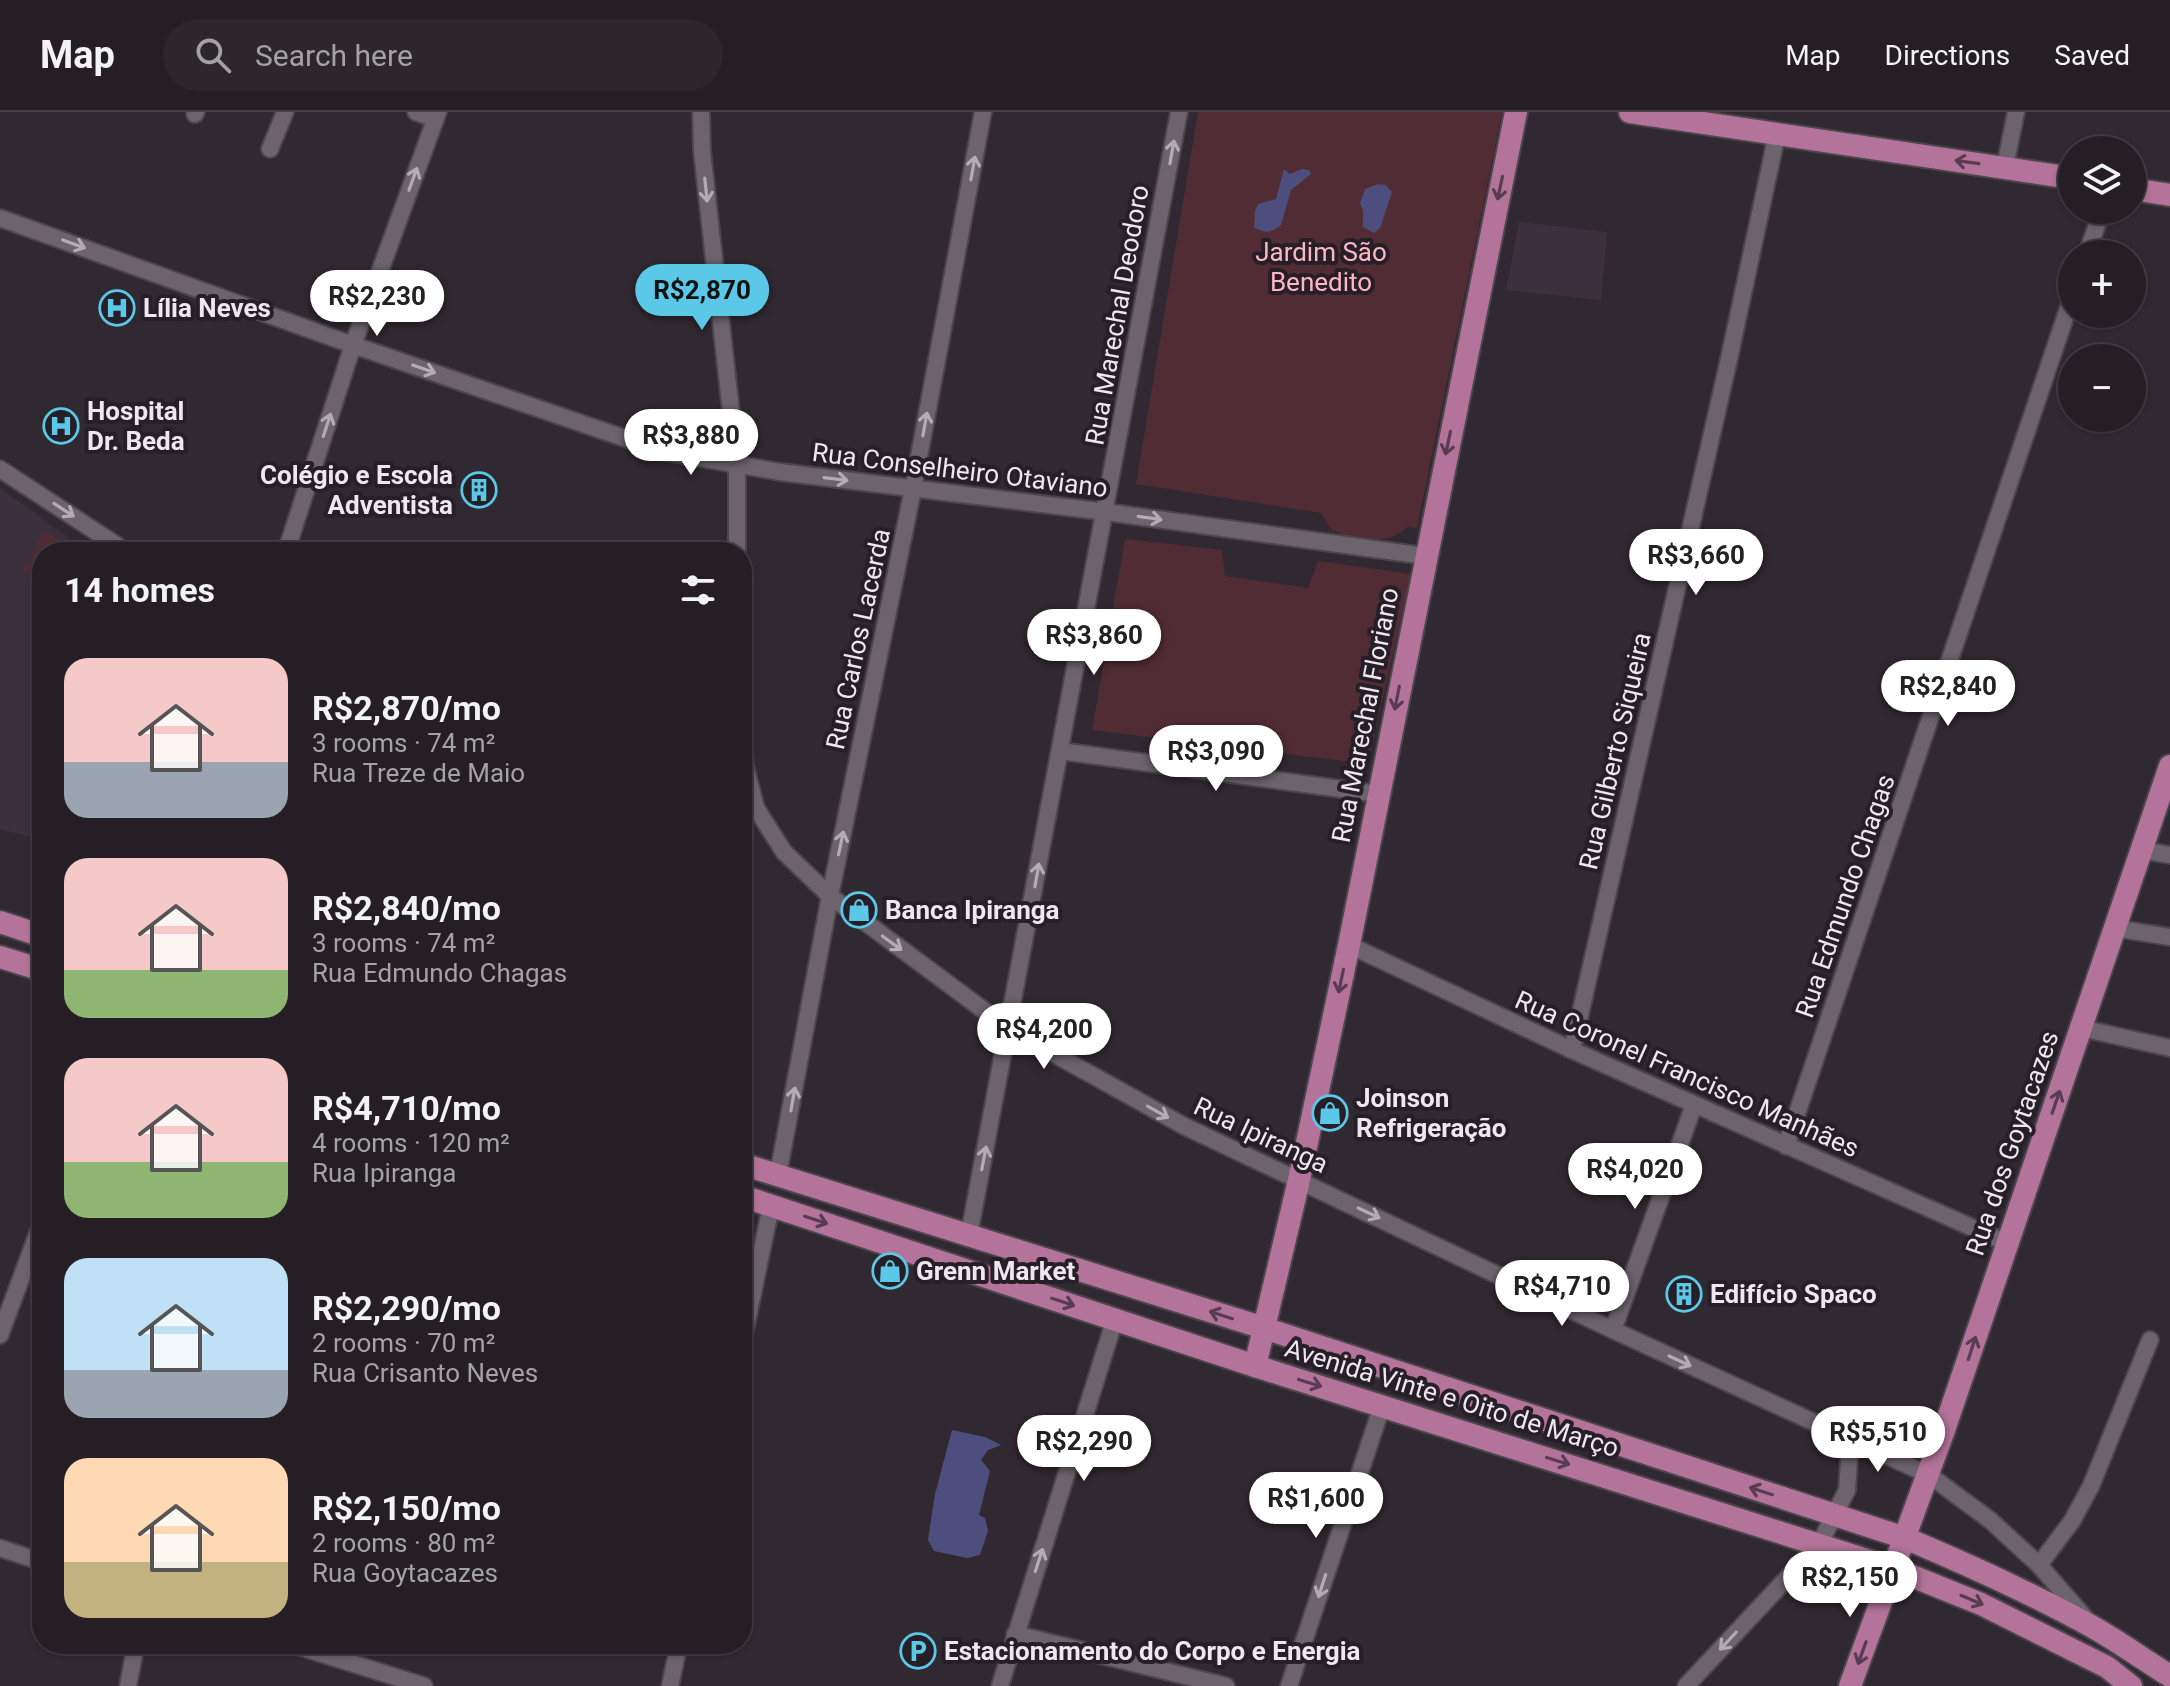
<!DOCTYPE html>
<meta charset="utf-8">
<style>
body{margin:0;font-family:Roboto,sans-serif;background:#2d272d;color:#f1f3f6;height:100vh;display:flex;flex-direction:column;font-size:30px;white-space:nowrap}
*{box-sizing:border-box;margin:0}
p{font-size:26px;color:#a3a2a7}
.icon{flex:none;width:44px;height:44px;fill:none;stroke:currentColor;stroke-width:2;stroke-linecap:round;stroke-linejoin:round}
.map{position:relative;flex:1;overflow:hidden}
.drawer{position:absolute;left:32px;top:430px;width:720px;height:1112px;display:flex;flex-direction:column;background:#251f25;border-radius:32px;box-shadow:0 2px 6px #0004,0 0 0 2px #423d42}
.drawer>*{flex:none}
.tools{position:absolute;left:2058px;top:24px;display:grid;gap:16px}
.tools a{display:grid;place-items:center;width:88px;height:88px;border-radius:50%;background:#251f25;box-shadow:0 2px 6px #0004,0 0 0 2px #423d42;font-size:40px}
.price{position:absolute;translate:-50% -68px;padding:0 18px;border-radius:28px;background:#fff;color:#222;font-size:26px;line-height:52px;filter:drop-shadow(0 2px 4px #0008)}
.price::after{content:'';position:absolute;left:50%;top:48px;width:24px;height:18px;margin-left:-12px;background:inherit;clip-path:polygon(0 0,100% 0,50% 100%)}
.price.active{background:#5ac8e6;color:#111}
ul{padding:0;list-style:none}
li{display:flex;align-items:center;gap:24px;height:200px;padding:0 32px}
li span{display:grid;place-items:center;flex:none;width:224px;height:160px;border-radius:24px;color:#555}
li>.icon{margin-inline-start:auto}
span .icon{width:96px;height:96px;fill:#fffc;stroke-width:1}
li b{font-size:34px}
h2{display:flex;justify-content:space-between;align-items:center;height:96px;padding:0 32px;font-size:34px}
header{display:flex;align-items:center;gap:48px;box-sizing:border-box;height:112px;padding:0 40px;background:#251f25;border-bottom:2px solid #423d42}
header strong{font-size:38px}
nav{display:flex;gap:44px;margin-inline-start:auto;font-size:28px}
.search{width:560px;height:72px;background:#2d272d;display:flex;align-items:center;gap:20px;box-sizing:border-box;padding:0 28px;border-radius:44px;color:#a3a2a7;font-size:30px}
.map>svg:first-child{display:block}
</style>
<header>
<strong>Map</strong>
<div class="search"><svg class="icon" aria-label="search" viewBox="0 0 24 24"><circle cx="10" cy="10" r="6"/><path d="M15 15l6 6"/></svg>Search here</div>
<nav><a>Map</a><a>Directions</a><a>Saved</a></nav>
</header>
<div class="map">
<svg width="2170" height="1574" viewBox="0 0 2170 1574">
<rect width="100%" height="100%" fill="#312931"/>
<g fill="#3c303d">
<polygon points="1519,110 1607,120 1601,188 1506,178"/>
<polygon points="0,376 88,440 42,440 42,695 32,725 0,717"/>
</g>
<g fill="#522c34">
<path d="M1198,0h304l-85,416 -10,-1c-14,18 -56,15 -75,2 -5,-4 -7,-10 -11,-16l-185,-29z"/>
<polygon points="44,419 69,434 73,440 42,440 42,466 24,459"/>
<polygon points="1125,427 1222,438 1225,464 1308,476 1318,449 1411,462 1368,652 1092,618"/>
</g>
<g fill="#4d4e7d">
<path d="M1284,57l6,5 12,-5 7,1 2,4 -20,16 -10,35c-10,8 -16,9 -27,2l1,-16 3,-7 18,-5z"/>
<polygon points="1378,72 1386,73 1392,80 1380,116 1374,121 1363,115 1363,99 1360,91 1365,77"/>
<polygon points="952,1318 985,1325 1001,1333 988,1338 981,1348 990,1359 979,1403 985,1406 988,1419 980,1443 967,1446 934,1439 928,1428 935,1382"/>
</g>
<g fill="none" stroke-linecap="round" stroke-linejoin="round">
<defs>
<g id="minor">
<polyline points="416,0 435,7"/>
<polyline points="701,0 702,39 737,354 737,440"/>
<polyline points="195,2 196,0"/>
<polyline points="270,37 285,0"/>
<polyline points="2005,55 2016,0"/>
<polyline points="0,106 353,233 665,340 780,360 1106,400 1425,444"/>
<polyline points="2087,142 2102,98"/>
<polyline points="0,357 127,440"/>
<polyline points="286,440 353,233 438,0"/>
<polyline points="742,614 745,654 756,696 784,740 830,784 1009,917 1184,1014 1613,1218 1929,1363 1990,1408 2039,1453 2088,1509"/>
<polyline points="1060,639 1378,682"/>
<polyline points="2141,738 2170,743"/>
<polyline points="2114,816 2170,825"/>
<polyline points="1349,833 1572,938 2007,1131"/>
<polyline points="2081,916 2170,936"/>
<polyline points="1572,938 1729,247 1777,22"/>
<polyline points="1786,1034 2072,185"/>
<polyline points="778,1063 830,784 913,377 983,0"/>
<polyline points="969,1123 1179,0"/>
<polyline points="1613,1218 1694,993"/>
<polyline points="0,1223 42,1110"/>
<polyline points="742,1233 771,1094"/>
<polyline points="0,1436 42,1450"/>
<polyline points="2039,1453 2072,1409 2091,1374 2150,1228"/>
<polyline points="1015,1522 1226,1574"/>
<polyline points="291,1532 424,1574"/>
<polyline points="128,1574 136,1532"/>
<polyline points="670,1574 679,1532"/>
<polyline points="1000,1574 1115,1207"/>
<polyline points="1289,1574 1382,1294"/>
<polyline points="1686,1574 1820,1431 1847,1378 1849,1348 1844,1324"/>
</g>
<g id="major">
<polyline points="1630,0 2072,66"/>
<polyline points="2132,77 2170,83"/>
<polyline points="0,810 42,824"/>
<polyline points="0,845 42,858"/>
<path d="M742,1052l522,164 641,210c64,27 126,55 186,88 27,15 53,34 79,50"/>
<polyline points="742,1084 1255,1254 1892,1456 1981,1492 2107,1555 2131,1574"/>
<polyline points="1255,1254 1299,1068 1349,833 1516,0"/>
<polyline points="1850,1574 1944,1318 2170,654"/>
</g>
</defs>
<use href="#minor" stroke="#4c454c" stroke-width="20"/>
<use href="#major" stroke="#4c454c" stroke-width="26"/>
<use href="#minor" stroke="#6c636d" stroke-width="16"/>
<use href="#major" stroke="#b3739b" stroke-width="22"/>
</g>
<defs><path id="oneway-shaft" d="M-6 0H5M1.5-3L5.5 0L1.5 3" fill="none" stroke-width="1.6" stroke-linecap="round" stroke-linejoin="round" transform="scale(2)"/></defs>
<g stroke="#b4acb4">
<use href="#oneway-shaft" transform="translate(1172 40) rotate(-80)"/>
<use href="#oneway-shaft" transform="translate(973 56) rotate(-80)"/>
<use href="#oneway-shaft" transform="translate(413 67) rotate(-70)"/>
<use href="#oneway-shaft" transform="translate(706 78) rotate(84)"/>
<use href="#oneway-shaft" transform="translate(74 132) rotate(20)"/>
<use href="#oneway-shaft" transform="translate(424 257) rotate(19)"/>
<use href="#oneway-shaft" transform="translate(925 312) rotate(-80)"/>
<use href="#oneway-shaft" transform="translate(327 313) rotate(-72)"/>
<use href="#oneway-shaft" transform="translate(836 367) rotate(7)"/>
<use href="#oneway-shaft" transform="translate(64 398) rotate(33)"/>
<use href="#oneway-shaft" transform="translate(1150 406) rotate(8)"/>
<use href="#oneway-shaft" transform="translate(841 731) rotate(-78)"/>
<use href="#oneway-shaft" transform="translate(1037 763) rotate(-80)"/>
<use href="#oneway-shaft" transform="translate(892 831) rotate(36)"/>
<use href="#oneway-shaft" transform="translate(793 987) rotate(-80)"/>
<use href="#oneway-shaft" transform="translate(1158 1000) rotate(29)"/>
<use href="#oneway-shaft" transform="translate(984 1046) rotate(-79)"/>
<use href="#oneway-shaft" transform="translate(1369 1101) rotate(25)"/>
<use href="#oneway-shaft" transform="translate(1680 1249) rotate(25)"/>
<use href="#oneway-shaft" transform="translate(1039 1448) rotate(-72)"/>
<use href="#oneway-shaft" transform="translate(1322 1474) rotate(108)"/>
<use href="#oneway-shaft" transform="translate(1728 1529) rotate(133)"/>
</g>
<g stroke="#583c50">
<use href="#oneway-shaft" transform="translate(1967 50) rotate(-172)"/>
<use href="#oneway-shaft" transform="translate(1500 76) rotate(102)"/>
<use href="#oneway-shaft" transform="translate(1448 331) rotate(102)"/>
<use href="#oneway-shaft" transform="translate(1397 586) rotate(101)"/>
<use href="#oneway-shaft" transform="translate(1341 869) rotate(102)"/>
<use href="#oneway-shaft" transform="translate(2056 990) rotate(-71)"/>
<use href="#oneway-shaft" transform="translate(816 1108) rotate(18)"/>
<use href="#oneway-shaft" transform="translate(1063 1190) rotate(18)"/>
<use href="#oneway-shaft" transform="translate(1221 1203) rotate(-162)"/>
<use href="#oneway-shaft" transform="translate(1972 1236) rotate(-72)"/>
<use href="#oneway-shaft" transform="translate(1310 1271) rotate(17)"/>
<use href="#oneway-shaft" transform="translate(1558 1349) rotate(17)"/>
<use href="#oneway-shaft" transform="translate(1761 1379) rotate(-162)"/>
<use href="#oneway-shaft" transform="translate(1972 1488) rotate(23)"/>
<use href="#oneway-shaft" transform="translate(1862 1541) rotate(110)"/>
</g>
<defs>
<symbol id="hospital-ring" viewBox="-11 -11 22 22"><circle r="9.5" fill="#271f27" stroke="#5ac8e6" stroke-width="1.5"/><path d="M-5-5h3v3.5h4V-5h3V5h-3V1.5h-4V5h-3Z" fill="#5ac8e6"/></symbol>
<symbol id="building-ring" viewBox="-11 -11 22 22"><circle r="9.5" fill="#271f27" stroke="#5ac8e6" stroke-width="1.5"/><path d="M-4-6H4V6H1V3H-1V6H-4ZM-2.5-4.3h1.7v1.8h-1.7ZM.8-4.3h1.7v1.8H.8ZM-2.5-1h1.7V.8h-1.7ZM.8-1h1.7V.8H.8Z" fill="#5ac8e6"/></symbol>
<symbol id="shop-ring" viewBox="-11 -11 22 22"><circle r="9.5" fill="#271f27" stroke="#5ac8e6" stroke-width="1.5"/><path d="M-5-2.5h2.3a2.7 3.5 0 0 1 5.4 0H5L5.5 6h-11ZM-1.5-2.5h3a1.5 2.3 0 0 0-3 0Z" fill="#5ac8e6"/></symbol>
<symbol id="parking-ring" viewBox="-11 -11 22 22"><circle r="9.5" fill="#271f27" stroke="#5ac8e6" stroke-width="1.5"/><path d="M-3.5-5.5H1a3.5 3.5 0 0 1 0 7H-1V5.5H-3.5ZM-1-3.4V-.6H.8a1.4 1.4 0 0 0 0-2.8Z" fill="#5ac8e6"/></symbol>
</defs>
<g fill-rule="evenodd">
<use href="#hospital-ring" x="97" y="176" width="40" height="40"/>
<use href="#hospital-ring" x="41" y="294" width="40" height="40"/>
<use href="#building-ring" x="459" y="358" width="40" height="40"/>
<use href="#shop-ring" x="839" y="778" width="40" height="40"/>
<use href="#shop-ring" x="1310" y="981" width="40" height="40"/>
<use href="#shop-ring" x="870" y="1139" width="40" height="40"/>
<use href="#building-ring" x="1664" y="1162" width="40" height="40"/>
<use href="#parking-ring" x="898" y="1519" width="40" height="40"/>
</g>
<g text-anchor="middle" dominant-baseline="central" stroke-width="8" stroke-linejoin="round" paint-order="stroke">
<g font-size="26" fill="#feb6c4" stroke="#271f27">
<text x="1321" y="140">Jardim São<tspan x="1321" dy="30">Benedito</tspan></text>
</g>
<g font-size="26" font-weight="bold" fill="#eee8ee" stroke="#271f27" text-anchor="start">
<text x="143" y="196">Lília Neves</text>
<text x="87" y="299">Hospital<tspan x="87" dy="30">Dr. Beda</tspan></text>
<text x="453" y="363" text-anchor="end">Colégio e Escola<tspan x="453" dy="30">Adventista</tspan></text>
<text x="885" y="798">Banca Ipiranga</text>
<text x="1356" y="986">Joinson<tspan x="1356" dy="30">Refrigeração</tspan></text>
<text x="916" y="1159">Grenn Market</text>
<text x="1710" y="1182">Edifício Spaco</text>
<text x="944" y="1539">Estacionamento do Corpo e Energia</text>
</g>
<g font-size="26" fill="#eee8ee" stroke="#271f27">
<text transform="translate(1117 203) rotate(-80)">Rua Marechal Deodoro</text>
<text transform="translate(960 358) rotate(7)">Rua Conselheiro Otaviano</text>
<text transform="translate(858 527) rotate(-78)">Rua Carlos Lacerda</text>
<text transform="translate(1365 603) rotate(-79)">Rua Marechal Floriano</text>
<text transform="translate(1615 639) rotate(-77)">Rua Gilberto Siqueira</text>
<text transform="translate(1845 784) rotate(-71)">Rua Edmundo Chagas</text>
<text transform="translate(1687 962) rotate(24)">Rua Coronel Francisco Manhães</text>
<text transform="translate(1261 1023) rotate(25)">Rua Ipiranga</text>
<text transform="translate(2012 1031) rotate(-71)">Rua dos Goytacazes</text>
<text transform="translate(1452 1286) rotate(17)">Avenida Vinte e Oito de Março</text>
</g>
</g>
</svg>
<div class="tools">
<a><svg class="icon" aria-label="layers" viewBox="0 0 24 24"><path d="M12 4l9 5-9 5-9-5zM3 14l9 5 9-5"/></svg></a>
<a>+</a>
<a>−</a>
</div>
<b class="price active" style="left:702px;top:220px">R$2,870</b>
<b class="price" style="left:377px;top:226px">R$2,230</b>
<b class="price" style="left:691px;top:365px">R$3,880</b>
<b class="price" style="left:1696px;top:485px">R$3,660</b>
<b class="price" style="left:1094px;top:565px">R$3,860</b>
<b class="price" style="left:1948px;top:616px">R$2,840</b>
<b class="price" style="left:1216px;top:681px">R$3,090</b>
<b class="price" style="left:1044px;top:959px">R$4,200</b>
<b class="price" style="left:1635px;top:1099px">R$4,020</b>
<b class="price" style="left:1562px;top:1216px">R$4,710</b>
<b class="price" style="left:1878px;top:1362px">R$5,510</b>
<b class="price" style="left:1084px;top:1371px">R$2,290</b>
<b class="price" style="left:1316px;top:1428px">R$1,600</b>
<b class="price" style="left:1850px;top:1507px">R$2,150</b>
<section class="drawer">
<h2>14 homes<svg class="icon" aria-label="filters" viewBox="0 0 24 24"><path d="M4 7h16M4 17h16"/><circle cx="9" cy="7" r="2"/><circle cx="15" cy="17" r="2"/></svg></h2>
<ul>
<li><span style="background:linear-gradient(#f6c9c9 65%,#9aa5b1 0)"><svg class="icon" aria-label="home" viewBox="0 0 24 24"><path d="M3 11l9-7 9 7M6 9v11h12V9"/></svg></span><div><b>R$2,870/mo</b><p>3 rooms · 74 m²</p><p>Rua Treze de Maio</p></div></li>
<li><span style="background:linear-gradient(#f6c9c9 70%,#8fb573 0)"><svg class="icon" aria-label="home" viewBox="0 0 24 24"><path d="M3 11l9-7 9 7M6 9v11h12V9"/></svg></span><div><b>R$2,840/mo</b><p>3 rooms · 74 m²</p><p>Rua Edmundo Chagas</p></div></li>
<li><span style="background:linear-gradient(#f6c9c9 65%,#8fb573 0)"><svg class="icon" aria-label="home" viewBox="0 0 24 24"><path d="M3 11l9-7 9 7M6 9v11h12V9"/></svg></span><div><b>R$4,710/mo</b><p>4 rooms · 120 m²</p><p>Rua Ipiranga</p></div></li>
<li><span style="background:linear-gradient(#bfe0f5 70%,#9aa5b1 0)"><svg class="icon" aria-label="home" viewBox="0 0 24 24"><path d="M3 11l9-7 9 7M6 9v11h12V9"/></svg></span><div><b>R$2,290/mo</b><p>2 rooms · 70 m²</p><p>Rua Crisanto Neves</p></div></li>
<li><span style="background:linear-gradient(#ffd9b3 65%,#c2b280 0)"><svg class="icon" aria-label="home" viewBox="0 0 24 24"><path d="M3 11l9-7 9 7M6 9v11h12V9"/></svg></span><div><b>R$2,150/mo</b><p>2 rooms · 80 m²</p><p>Rua Goytacazes</p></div></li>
</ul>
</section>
</div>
